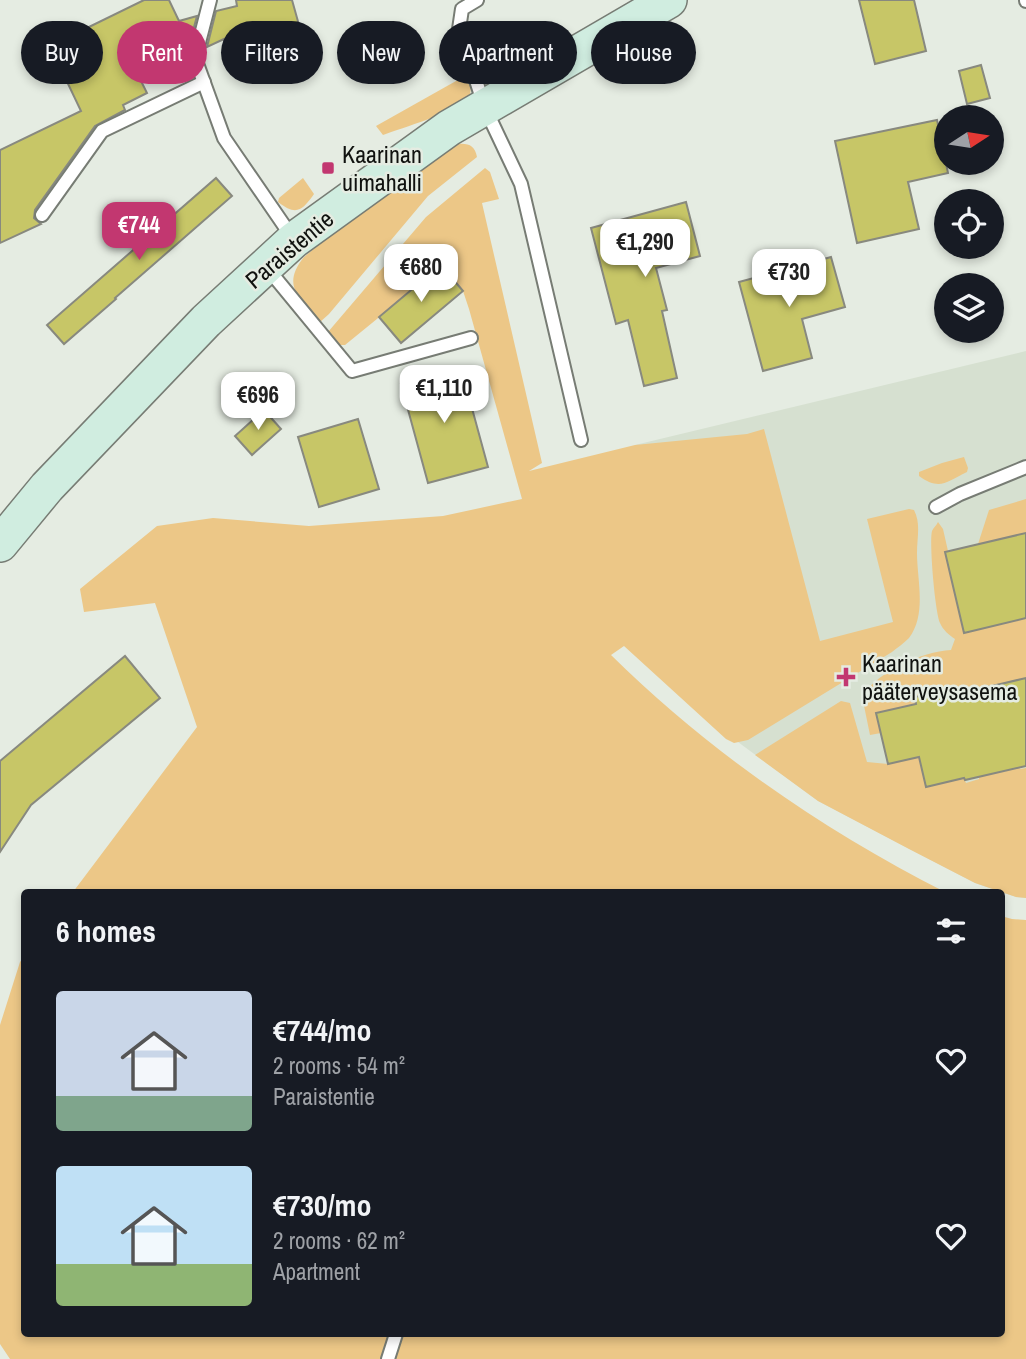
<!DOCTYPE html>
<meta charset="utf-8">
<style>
body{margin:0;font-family:"Archivo Narrow",sans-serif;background:#242831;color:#f1f3f6;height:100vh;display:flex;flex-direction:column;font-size:26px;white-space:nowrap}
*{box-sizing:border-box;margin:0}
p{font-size:23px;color:#9ea1a6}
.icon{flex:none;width:38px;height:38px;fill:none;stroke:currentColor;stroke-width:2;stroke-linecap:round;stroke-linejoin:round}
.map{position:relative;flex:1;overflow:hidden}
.drawer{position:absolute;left:21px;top:889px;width:984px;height:448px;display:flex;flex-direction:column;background:#171b24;border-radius:7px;box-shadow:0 4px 10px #0003}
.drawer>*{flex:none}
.banner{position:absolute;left:21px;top:21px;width:985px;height:63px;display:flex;gap:14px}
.needle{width:46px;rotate:78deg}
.buttons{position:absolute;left:934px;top:105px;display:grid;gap:14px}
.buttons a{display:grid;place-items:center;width:70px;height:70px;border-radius:50%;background:#171b24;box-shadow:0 4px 10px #0003;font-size:35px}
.price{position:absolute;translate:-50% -60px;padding:0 16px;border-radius:14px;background:#fff;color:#222;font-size:23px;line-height:46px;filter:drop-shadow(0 2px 4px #0008)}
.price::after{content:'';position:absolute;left:50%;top:42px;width:21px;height:16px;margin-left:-10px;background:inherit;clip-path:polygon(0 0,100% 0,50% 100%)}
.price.current{background:#c23770;color:#fff}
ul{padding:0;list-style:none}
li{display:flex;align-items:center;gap:21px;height:175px;padding:0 35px}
li span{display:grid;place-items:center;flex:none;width:196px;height:140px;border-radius:7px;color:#555}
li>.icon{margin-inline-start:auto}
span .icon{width:84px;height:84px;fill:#fffc;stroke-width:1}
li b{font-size:30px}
h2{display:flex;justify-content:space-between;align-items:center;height:84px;padding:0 35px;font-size:30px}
.pill{padding:0 24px;border-radius:32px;background:#171b24;box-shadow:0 4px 10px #0003;font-size:24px;line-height:63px}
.pill.current{background:#c23770;color:#fff}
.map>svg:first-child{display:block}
</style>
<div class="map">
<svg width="1026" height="1359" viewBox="0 0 1026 1359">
<rect width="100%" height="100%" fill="#e5ece2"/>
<polygon fill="#d6e0d0" points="1026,351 1026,898 1016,897 975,883 818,801 738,742 594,611 641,484 635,445"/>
<g fill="#ecc787">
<path d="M463,80l7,5c1,6 1,11 -4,15 -15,14 -62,27 -83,35l-7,-9 80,-45z"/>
<path d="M458,144c11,-1 17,2 19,13l-49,39 -99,118 -9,8c-19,-24 -40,-35 -16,-65l74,-62 49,-33z"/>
<path d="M485,168l5,4 9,27 -17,4 60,260 -13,8 106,-26 112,-11 17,-5 56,212 73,-19 -26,-103 42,-10 5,1c7,13 3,28 3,43 0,27 10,61 -8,85 -5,5 -12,10 -17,14l-144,88 -14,3 -8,-4 -102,-93 -13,9c97,96 212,175 334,237h-872l124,-165 -42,-124 -71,9 -4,-23 77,-63 56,-8 96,8 134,-10 79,-17 -53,-190 -6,-18 -21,-25 -97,79h-6l-11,-13 98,-115z"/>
<path d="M303,178l11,16c-12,17 -18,22 -36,8l1,-4z"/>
<path d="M964,457l4,11 -1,4c-21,10 -27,19 -48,4v-4l23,-9z"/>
<polygon points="1026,499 1026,533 978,544 989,510"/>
<path d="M938,522l5,7 5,22 -3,2 19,80 62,-15v60l-76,18 -2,-8 -11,3 2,7 -24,-1 1,7 -40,9 5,20 -11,2 -8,-39c17,-25 59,-44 89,-46l4,-11c-6,-4 -12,-9 -15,-16 -5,-11 -11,-81 -8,-92 1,-3 5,-6 6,-9z"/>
<polygon points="841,701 850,703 867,762 888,764 919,757 964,778 966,783 979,779 979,777 1006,771 1018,765 1020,769 1026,768 1026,898 1016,897 975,883 909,849 818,801 755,755"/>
<polygon points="1001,916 1012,919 1026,920 1026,1359 10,1359 0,1344 0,1025 20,962 24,956 24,1334 1001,1334"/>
</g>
<g fill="#c7c667" stroke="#88897f" stroke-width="2">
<polygon points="144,0 169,0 179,21 197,16 186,57 140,79 147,93 123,105 125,110 95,126 35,210 34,218 41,224 0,243 0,150 81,111 50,46"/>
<polygon points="236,0 292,0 299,25 269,33 270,38 227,50 224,39 207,47 216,11 237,6"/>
<polygon points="859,0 914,0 926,51 875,64"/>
<polygon points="981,65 990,98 967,104 959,71"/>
<polygon points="937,120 948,173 908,182 919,229 857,243 835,141"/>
<polygon points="216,178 232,196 115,298 116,299 64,344 47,325"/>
<polygon points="686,202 700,256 656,268 667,310 662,311 677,378 644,386 628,320 616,324 591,228"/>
<polygon points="831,257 845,307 802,319 812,358 763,371 739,282"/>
<polygon points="441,265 463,291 401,343 379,317"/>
<polygon points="461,368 488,467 428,483 401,384"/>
<polygon points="264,410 281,429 252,455 235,436"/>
<polygon points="358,419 379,489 319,507 298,437"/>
<polygon points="1026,533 1026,618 964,633 945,552"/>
<polygon points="125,656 160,698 31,805 0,852 0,761"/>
<polygon points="1026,678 1026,766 965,780 964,778 926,787 919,757 888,764 876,713 916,704 915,697 948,689 950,696"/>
</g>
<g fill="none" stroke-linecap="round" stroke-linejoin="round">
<defs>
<g id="lane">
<polyline points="210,0 195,58 224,138 292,237"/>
<polyline points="477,0 462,9 458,36 470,62 485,108 521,184 581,440"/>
<polyline points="1026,0 1026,1"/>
<polyline points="42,215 102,131 204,82"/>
<polyline points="268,269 352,371 471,338"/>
<polyline points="936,507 960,494 1026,467"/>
<polyline points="388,1359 396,1334"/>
</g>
<polyline id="secondary" points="0,544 47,487 206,321 294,240 449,128 669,0"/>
</defs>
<use href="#lane" stroke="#777c74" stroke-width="16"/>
<use href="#secondary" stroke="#777c74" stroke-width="38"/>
<use href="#lane" stroke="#fff" stroke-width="12"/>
<use href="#secondary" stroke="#d0ede0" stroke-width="35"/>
</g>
<g fill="#c23770" stroke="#e5ece2" stroke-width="2.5">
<rect x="321" y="161" width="14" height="14" rx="3.5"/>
<path d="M842.5 666.5h7v7h7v7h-7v7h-7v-7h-7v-7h7z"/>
</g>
<g text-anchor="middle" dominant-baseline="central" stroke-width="5" stroke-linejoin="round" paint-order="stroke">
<g font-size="24" fill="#10120f" stroke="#e5ece2" text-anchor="start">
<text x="342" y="154">Kaarinan<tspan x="342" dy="28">uimahalli</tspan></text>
<text x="862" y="663">Kaarinan<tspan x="862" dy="28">pääterveysasema</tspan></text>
</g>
<g font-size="24" fill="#10120f" stroke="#e5ece2">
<text transform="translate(289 249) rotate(-40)">Paraistentie</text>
</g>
</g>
</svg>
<div class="buttons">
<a><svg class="needle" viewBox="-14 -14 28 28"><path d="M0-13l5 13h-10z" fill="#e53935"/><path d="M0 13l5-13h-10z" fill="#9ea1a6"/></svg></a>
<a><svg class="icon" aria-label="locate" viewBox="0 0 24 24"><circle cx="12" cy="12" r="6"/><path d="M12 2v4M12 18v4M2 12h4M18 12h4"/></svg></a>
<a><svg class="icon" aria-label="layers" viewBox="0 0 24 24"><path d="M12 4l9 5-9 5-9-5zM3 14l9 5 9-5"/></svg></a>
</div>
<b class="price current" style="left:139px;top:262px">€744</b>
<b class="price" style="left:645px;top:279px">€1,290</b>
<b class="price" style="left:421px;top:304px">€680</b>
<b class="price" style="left:789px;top:309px">€730</b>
<b class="price" style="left:444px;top:425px">€1,110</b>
<b class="price" style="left:258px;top:432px">€696</b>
<div class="banner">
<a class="pill">Buy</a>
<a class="pill current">Rent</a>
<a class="pill">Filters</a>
<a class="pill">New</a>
<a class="pill">Apartment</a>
<a class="pill">House</a>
</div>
<section class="drawer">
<h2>6 homes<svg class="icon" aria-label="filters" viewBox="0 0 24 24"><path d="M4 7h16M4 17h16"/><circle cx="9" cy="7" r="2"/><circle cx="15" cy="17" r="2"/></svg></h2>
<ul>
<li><span style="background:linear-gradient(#c9d6e8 75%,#7fa58c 0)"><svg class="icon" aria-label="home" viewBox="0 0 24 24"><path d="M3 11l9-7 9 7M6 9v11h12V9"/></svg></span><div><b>€744/mo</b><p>2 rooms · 54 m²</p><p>Paraistentie</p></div><svg class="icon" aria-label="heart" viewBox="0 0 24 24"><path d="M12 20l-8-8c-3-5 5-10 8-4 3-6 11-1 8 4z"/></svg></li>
<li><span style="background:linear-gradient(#bfe0f5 70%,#8fb573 0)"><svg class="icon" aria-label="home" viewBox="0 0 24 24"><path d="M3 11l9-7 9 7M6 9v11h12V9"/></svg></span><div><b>€730/mo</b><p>2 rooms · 62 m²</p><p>Apartment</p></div><svg class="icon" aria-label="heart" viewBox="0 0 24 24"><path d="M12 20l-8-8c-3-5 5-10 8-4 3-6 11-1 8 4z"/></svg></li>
</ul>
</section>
</div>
